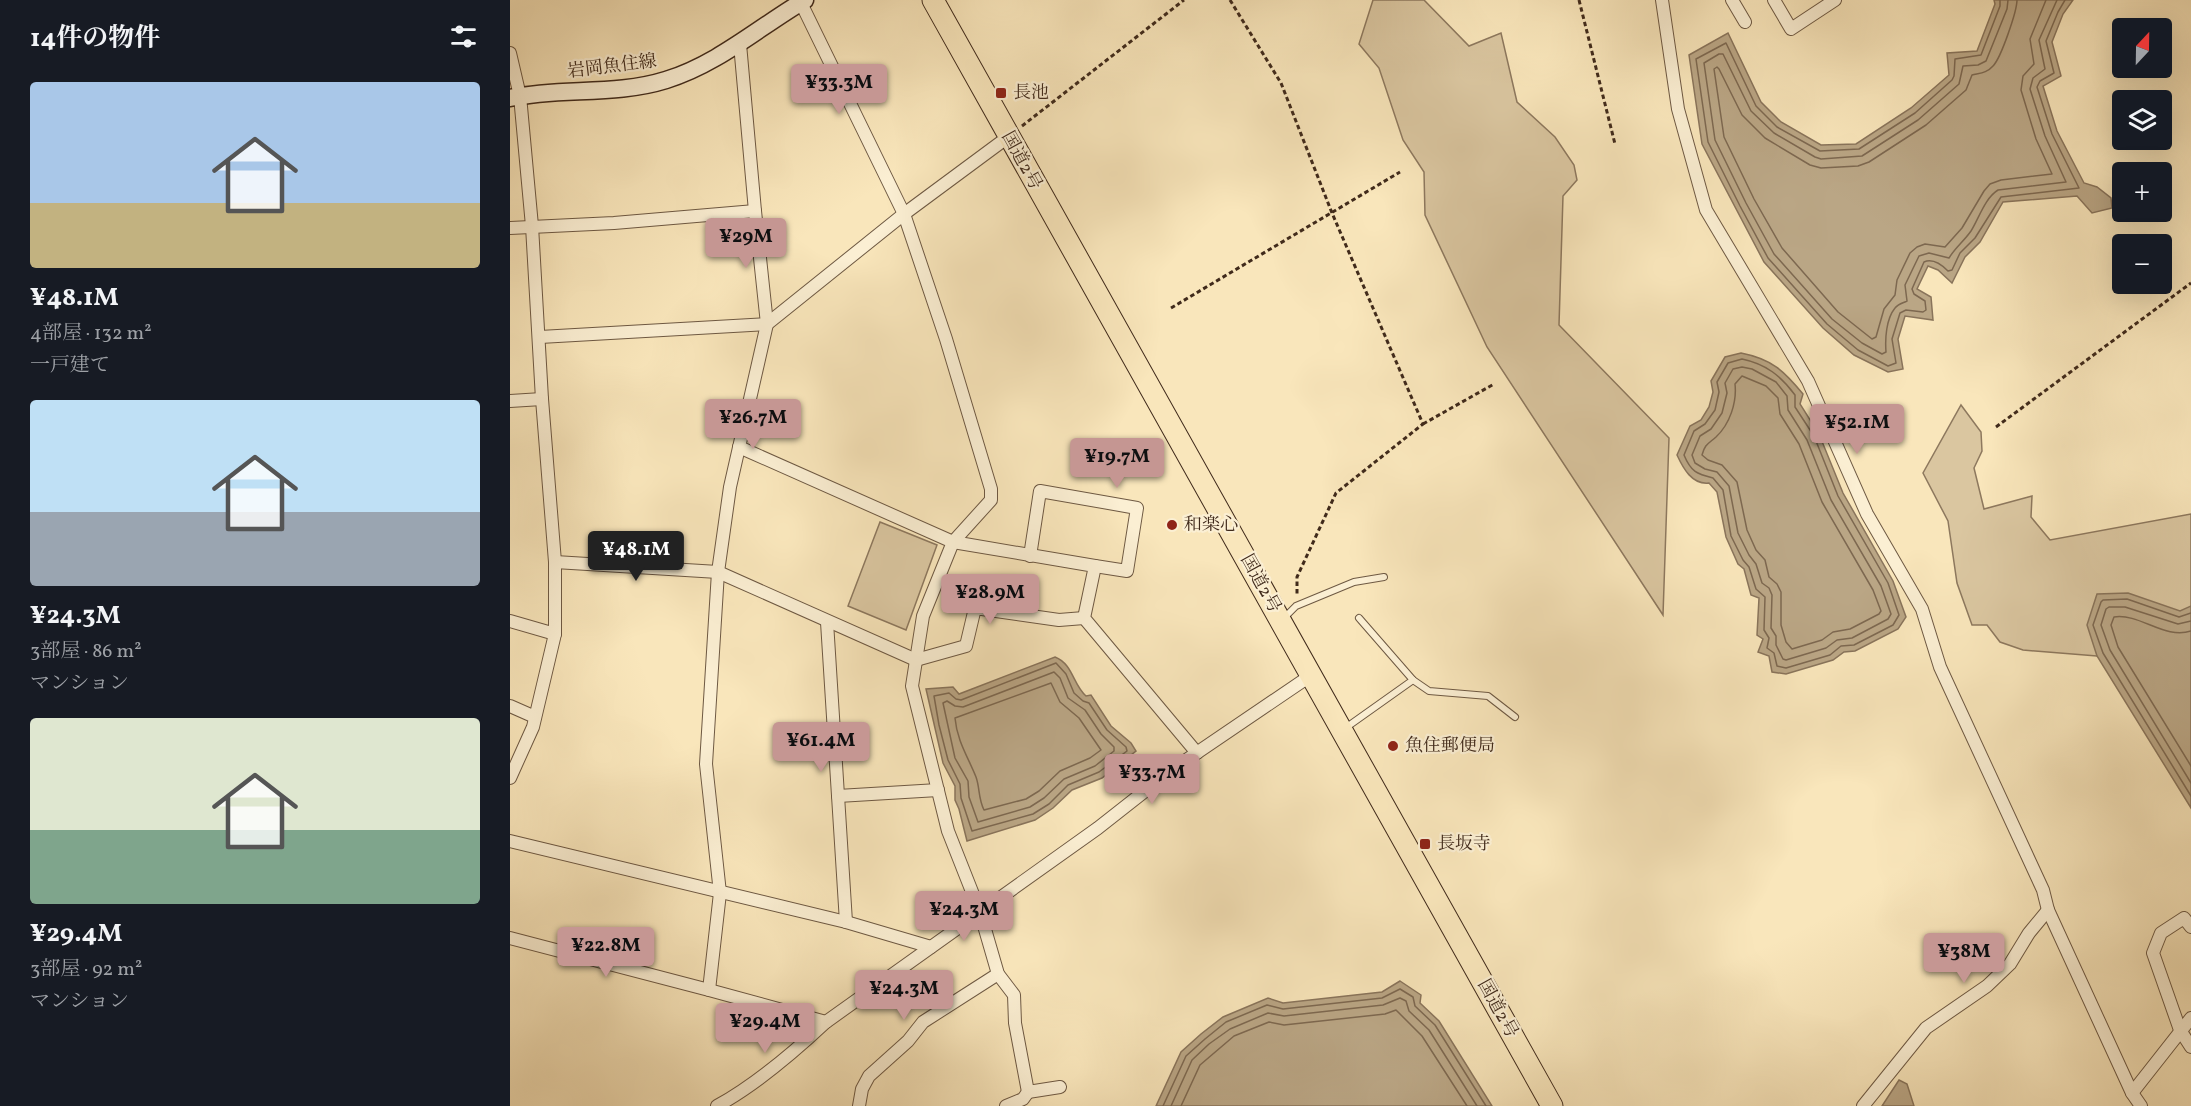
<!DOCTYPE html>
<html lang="ja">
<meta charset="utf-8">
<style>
body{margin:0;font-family:Vollkorn,"Noto Serif JP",serif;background:#242831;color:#f1f3f6;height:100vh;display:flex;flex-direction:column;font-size:22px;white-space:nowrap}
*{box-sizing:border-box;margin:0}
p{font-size:20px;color:#9ea1a6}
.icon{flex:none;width:33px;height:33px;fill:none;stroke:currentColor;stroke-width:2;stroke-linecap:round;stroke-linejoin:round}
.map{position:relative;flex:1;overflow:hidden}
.panel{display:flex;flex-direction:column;background:#171b24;width:510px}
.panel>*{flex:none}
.needle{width:39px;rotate:22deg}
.tools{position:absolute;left:1602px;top:18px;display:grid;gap:12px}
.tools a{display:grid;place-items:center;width:60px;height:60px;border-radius:6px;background:#171b24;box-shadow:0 6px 24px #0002;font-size:30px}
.price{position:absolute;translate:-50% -51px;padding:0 14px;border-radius:6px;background:#c59692;color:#111;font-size:20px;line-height:39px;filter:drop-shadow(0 2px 3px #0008)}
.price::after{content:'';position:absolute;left:50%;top:36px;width:18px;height:14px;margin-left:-9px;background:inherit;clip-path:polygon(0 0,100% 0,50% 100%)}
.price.selected{background:#222;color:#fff}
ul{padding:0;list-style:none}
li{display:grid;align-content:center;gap:12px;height:318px;padding:0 30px}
li span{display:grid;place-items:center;height:186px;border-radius:6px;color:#555}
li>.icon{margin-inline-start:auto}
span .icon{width:108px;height:108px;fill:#fffc;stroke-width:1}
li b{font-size:26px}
h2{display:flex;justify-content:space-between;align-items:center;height:72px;padding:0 30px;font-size:26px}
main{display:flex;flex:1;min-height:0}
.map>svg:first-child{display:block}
</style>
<main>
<section class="panel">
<h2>14件の物件<svg class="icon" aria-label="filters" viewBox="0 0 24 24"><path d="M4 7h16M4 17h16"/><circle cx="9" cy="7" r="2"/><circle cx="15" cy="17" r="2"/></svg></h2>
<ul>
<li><span style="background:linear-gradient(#a9c7e8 65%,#c2b280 0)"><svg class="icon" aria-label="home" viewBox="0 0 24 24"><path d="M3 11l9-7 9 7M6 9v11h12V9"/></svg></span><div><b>¥48.1M</b><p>4部屋 · 132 m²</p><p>一戸建て</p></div></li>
<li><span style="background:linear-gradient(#bfe0f5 60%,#9aa5b1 0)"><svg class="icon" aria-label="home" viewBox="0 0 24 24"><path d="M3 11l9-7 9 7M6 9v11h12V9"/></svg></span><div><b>¥24.3M</b><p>3部屋 · 86 m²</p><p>マンション</p></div></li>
<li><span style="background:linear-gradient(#dfe7d0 60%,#7fa58c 0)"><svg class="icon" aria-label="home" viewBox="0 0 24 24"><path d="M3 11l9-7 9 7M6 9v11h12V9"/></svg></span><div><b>¥29.4M</b><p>3部屋 · 92 m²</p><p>マンション</p></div></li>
</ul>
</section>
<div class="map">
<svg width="1681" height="1106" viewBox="0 0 1681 1106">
<rect width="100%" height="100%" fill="#f9e6bb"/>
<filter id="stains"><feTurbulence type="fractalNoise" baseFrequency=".00333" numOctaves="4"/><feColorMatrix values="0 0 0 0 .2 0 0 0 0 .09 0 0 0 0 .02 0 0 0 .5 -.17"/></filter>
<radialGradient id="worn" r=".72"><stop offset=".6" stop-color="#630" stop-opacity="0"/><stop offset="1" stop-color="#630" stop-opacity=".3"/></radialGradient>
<g fill="#dac6a0" stroke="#8d785e" stroke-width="1.5">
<polygon points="863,0 914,0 959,46 991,33 1007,102 1045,137 1064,165 1067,180 1053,196 1049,325 1159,438 1153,615 977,347 915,215 914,172 893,140 869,68 849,44"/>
<polygon points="1451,405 1471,432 1472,451 1464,468 1474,509 1522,496 1521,517 1540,540 1681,514 1681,649 1587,656 1513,650 1490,642 1477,625 1462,625 1447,583 1438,521 1413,473"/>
<polygon points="370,522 427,545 396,630 338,606"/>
</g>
<g fill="#baa685" stroke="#89745b" stroke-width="1.5">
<polygon points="1484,0 1563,0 1553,14 1542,42 1551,76 1533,86 1547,131 1574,183 1587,187 1601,198 1602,208 1582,213 1567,196 1493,202 1470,242 1455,257 1442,283 1428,270 1418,266 1407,289 1421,297 1423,320 1395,316 1388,339 1393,369 1378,372 1344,355 1313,328 1254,262 1192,144 1179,55 1218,33 1251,102 1271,122 1311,145 1346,144 1401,108 1439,75 1437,53 1467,51 1485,4"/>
<path d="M1231,353c31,6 43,18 62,41l-3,10 19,30 24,59 50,88 13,36 -8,12 -43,22 -11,1 -11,8 -47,14 -14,-2 -3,-16 -11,-4 5,-13 -6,-4 2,-37 -8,-3 -7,-26 -6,-5 -12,-27 -9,-45 -8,-9c-17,2 -26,-15 -32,-28l13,-29 11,-6 8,-13 4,-15 -2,-11 14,-24z"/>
<polygon points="1618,593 1670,611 1681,606 1681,808 1587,656 1577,625 1587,594"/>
<path d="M545,657c18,7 18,28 31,39l5,-1 20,31 20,17 5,8 -34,27 -30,12 -19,18 -18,12 -68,21 -8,-32 -4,-9v-14l-12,-23 -17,-74 27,-2 6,7z"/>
<polygon points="890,981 911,995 910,1003 929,1021 982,1106 646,1106 671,1052 691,1034 713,1017 758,998 773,1003 872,992"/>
<polygon points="1389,1080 1397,1084 1404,1106 1372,1106"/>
</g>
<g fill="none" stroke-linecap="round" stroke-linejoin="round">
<g stroke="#7d6850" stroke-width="1.5">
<path d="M1490,0v6l-19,49 -26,4 -1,17 -2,4 -37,33 -56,36 -39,2 -43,-24 -21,-21 -30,-63 -30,16 12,83 32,64 28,52 59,66 31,26 30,16 8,-3 -4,-24 8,-26 6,-3 17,2 3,-2 -1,-9 -11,-7 -2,-5 12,-27c9,-4 18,3 24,9l4,-1 8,-17 15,-15 26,-41 78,-9 -27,-54 -15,-47 3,-6 14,-8 -8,-32 12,-29 7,-12"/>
<path d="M1498,0l-1,9 -21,52 -8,4 -15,1 -4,18 -41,36 -56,36 -41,3 -6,-2 -41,-24 -23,-22 -28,-57h-4l-15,9 11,77 31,63 28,51 58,65 30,24 20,11 4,-2c-1,-13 0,-33 9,-44 3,-4 8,-5 12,-7l-2,-16 14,-29 10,-3 20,5c6,-10 15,-17 22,-27 8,-13 14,-33 27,-41l68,-8 -21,-46 -15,-47 3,-11 12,-9 -6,-29 18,-40"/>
<path d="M1507,0c0,11 -16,58 -24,66 -6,7 -13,7 -21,9l-6,15 -40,35 -57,37 -11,4 -37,2 -11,-3 -45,-27 -23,-23 -23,-46 -2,-2 -3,2 10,68 30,62 28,49 56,64 34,27 4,-2 8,-28 11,-14 2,-15 13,-27 7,-6 8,-3 20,3 17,-19 22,-37 6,-7 11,-4 51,-6 -16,-35 -15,-49 2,-14 11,-12 -4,-25 16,-39"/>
<path d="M1232,359c24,5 39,17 53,36v12l19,29 24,60 50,87 11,32 -6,10 -39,20 -13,1 -11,9 -44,13 -9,-2 -3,-13 -7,-5 2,-10 -5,-8 1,-33 -9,-8 -7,-22 -6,-7 -12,-24 -8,-46 -10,-12c-16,-4 -22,-6 -29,-23l10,-24 11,-7 10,-14 4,-18 -2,-10 11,-19z"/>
<polygon points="1232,367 1242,369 1266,382 1277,396 1278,410 1297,440 1321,500 1371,586 1381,614 1378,619 1342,638 1327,640 1316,648 1276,660 1273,659 1266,645 1266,636 1261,628 1262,595 1259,588 1252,583 1246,564 1239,555 1228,533 1219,486 1207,472 1195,469 1185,463 1182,455 1190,436 1201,429 1212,413 1217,393 1215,383 1223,369"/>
<path d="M1232,376l24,10 12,12 2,16 19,30 23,58 51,88 8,21 -2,3 -29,15 -17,3 -11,8 -30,9 -6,-7 -5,-17v-33l-4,-8 -8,-7 -4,-17 -9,-10 -9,-20 -10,-48 -15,-17 -14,-5 -6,-5c3,-11 6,-11 14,-18 14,-13 21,-35 19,-53z"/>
<polyline points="1681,613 1669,617 1617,599 1593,600 1591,602 1583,625 1593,653 1681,796"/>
<polyline points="1681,621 1668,624 1615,607 1599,607 1596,609 1591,625 1600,650 1681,783"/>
<path d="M1681,631c-26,9 -51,-18 -77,-14l-3,8 7,22 73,119"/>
<polygon points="546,663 556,674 564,693 573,701 579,703 597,730 616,747 617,751 589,772 558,785 539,804 523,814 462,831 451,798 450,784 438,760 429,725 424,696 439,693 446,699 451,700"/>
<polygon points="544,672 550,678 558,698 575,710 591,734 604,747 604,751 585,766 554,779 534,798 520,807 468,822 459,797 458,781 445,758 433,703 437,701 445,706 453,707"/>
<path d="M541,683l9,19 19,16 22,32 -11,8 -30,13 -21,20 -13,8 -42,11c-6,-12 -4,-22 -8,-33 -8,-20 -19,-36 -21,-59z"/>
<polyline points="653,1106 676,1056 695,1039 716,1022 757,1005 773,1009 872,998 890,989 903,997 905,1006 925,1025 976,1106"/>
<polyline points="661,1106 682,1060 699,1044 720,1029 758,1013 774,1016 873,1005 890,998 896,1001 899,1011 919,1030 967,1106"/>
<polyline points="671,1106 690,1065 724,1036 759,1022 774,1025 875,1014 886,1010 912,1036 957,1106"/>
</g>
<defs>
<g id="lane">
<polyline points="849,618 903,680 919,691 978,696 1005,717"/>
<polyline points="773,619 786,606 844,582 874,577"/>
<polyline points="834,729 903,680"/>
</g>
<g id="street">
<polyline points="1152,0 1168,109 1196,210 1298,381 1357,514 1412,609 1430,667 1533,890 1538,910 1622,1093 1631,1106"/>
<polyline points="1222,0 1235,22"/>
<polyline points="1264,0 1281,29 1325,0"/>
<polyline points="291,3 394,214 436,339 481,489 481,500 443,542 413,616 402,686 438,831 470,912 488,974 504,995 505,1023 518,1092 550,1087"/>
<polyline points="0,53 10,96 22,226 32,399 45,562 45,634 23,727 0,778"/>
<polyline points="0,228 104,223 245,211"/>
<polyline points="30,337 257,324 394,214 498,137"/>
<polyline points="0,401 32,399"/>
<polyline points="229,447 443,542 585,566 574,618 687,753"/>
<polyline points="520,556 530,491 627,508 617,571 585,566"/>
<polyline points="45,562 208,572 406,660 456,646 465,608 549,620 574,618"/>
<polyline points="0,621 45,634"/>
<polyline points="317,622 336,922"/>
<polyline points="0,706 25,717"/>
<polyline points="328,796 428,790"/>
<polyline points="0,841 336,922 421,947"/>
<polyline points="1681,927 1674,918 1651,933 1643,953 1670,1030 1681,1047"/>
<polyline points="0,938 199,990 316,1022"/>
<polyline points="199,990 210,893 196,764 208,572 220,487 257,324 245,211 230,44"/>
<polyline points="1622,1093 1681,1018"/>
<path d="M207,1106c40,-22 76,-53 109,-84l272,-194 75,-59 137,-93"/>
<polyline points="349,1106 352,1089 359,1076 398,1041 413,1022 488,974"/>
<polyline points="496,1106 513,1099 518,1092"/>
<polyline points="1353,1106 1416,1028 1477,986 1500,964 1519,933 1538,910"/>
</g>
<path id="secondary" d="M0,98c51,-11 105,-2 156,-18 52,-16 93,-53 139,-80"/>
<polyline id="highway" points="423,0 1042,1106"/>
</defs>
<use href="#lane" stroke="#6e5943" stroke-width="8"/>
<use href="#street" stroke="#6e5943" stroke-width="14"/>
<use href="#secondary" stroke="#402a1b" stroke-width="19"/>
<use href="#highway" stroke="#402a1b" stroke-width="23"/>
<g stroke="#402a1b" stroke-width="3" stroke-dasharray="4.5 3" stroke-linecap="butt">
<polyline points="720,0 771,83 822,213 913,424 826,493 787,577 787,595"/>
<polyline points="1069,0 1105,144"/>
<polyline points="512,126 674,0"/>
<polyline points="661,308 890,172"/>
<polyline points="913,424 984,384"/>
<polyline points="1486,427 1681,283"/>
</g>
<use href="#lane" stroke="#fbefd3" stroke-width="6"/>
<use href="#street" stroke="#fbefd3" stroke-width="12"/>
<use href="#secondary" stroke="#fbefd3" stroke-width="16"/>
<use href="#highway" stroke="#f9e6bb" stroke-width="21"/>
</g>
<g fill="#8f2418" stroke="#fbefd3" stroke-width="2">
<rect x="485" y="87" width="12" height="12" rx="3"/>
<circle cx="662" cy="525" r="6"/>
<circle cx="883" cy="746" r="6"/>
<rect x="909" y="838" width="12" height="12" rx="3"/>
</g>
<g text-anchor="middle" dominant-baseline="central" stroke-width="4.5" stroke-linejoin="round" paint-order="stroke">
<g font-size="18" fill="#402a1b" stroke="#fbefd3">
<text transform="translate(102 67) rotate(-7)">岩岡魚住線</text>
<text transform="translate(511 161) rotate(61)">国道2号</text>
<text transform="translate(750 584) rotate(61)">国道2号</text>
<text transform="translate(987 1009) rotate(61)">国道2号</text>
</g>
<g font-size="18" fill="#402a1b" stroke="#fbefd3" text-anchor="start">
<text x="503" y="93">長池</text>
<text x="674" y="525">和楽心</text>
<text x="895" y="746">魚住郵便局</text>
<text x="927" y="844">長坂寺</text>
</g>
</g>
<rect width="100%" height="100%" filter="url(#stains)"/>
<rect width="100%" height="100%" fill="url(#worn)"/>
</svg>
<div class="tools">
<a><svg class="needle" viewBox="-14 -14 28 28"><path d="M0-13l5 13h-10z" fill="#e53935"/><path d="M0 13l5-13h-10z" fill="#9ea1a6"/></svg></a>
<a><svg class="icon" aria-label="layers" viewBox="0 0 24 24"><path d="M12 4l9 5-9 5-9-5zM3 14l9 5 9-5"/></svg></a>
<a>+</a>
<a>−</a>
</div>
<b class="price" style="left:329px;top:115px">¥33.3M</b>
<b class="price" style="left:236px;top:269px">¥29M</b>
<b class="price" style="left:243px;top:450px">¥26.7M</b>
<b class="price" style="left:1347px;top:455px">¥52.1M</b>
<b class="price" style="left:607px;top:489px">¥19.7M</b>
<b class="price selected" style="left:126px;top:582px">¥48.1M</b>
<b class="price" style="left:480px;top:625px">¥28.9M</b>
<b class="price" style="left:311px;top:773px">¥61.4M</b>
<b class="price" style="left:642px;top:805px">¥33.7M</b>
<b class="price" style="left:454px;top:942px">¥24.3M</b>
<b class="price" style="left:96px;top:978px">¥22.8M</b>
<b class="price" style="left:1454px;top:984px">¥38M</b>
<b class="price" style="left:394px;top:1021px">¥24.3M</b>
<b class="price" style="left:255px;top:1054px">¥29.4M</b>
</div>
</main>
